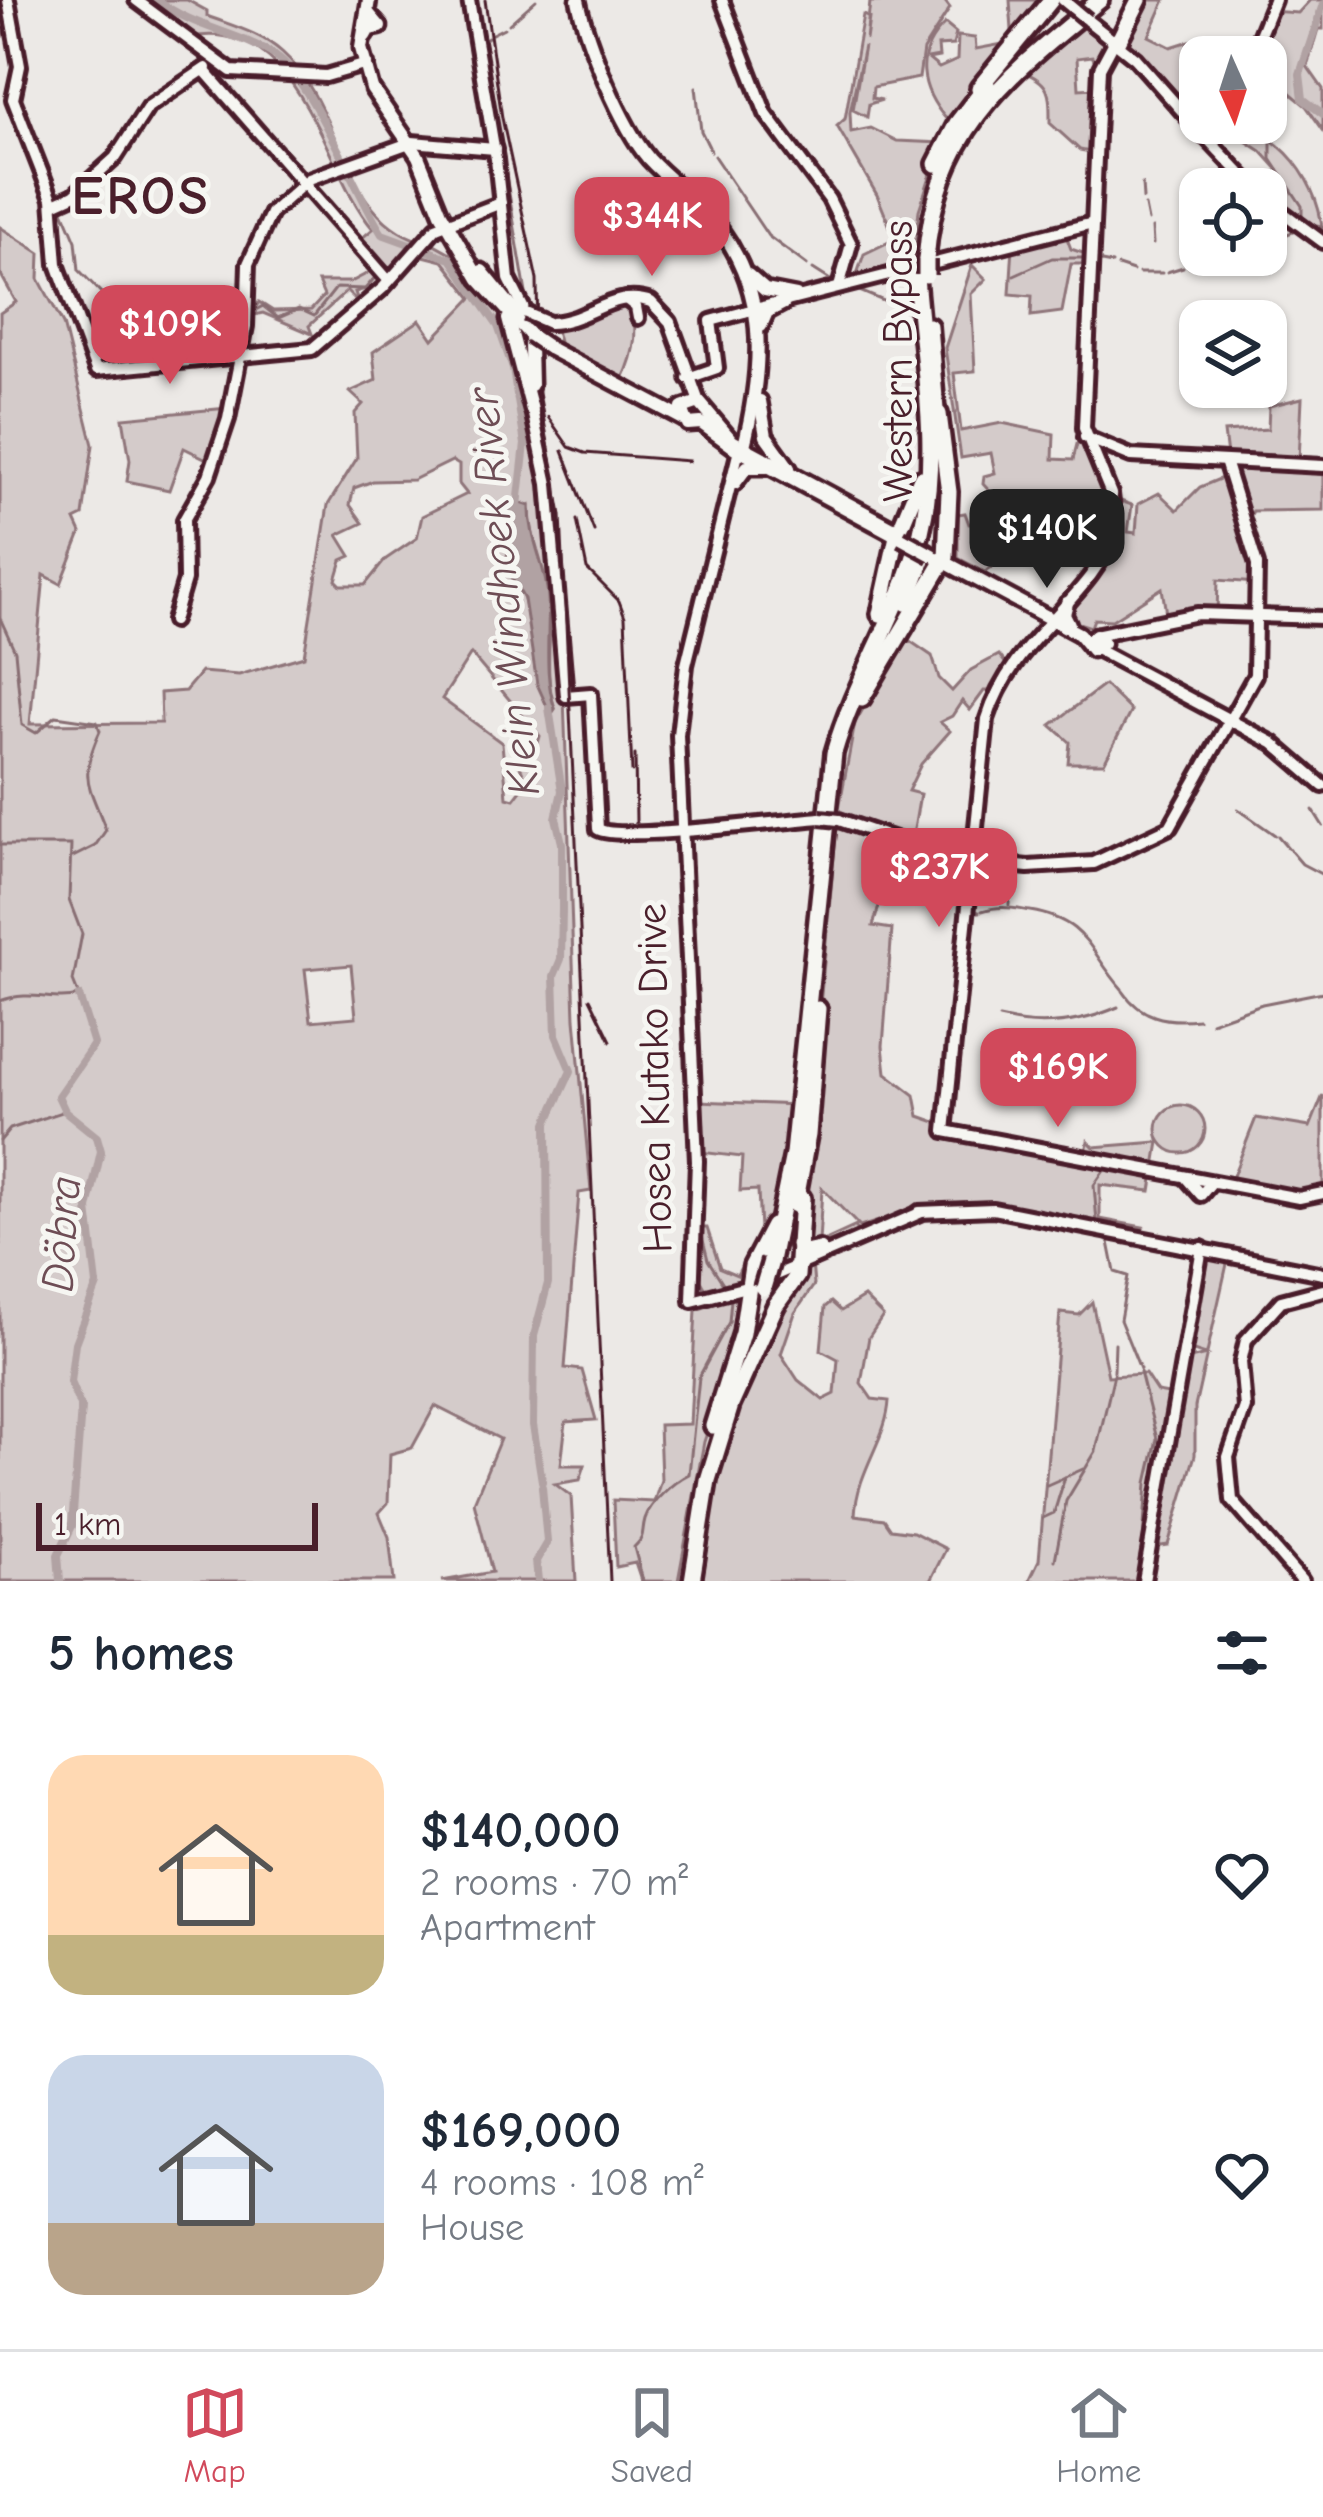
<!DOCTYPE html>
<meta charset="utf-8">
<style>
body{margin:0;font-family:"Comic Neue",sans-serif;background:#f6f6f7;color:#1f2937;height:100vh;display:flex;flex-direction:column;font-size:45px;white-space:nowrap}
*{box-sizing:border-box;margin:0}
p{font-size:39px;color:#747a83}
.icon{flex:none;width:66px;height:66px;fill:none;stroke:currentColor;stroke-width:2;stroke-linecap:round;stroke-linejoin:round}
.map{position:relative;height:1581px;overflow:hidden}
.panel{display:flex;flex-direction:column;background:#fff;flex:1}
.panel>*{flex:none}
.needle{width:78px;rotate:177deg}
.controls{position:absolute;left:1179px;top:36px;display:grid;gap:24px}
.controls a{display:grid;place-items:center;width:108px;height:108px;border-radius:24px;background:#fff;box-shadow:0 3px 9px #0004;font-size:60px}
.scale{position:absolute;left:36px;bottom:30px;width:282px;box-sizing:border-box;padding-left:12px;border:6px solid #4a1f2b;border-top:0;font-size:33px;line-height:42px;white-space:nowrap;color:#4a1f2b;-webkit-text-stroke:9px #f6f6f2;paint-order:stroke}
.price{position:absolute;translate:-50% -102px;padding:0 27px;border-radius:24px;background:#d1495b;color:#fff;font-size:39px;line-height:78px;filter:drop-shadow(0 3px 6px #0008)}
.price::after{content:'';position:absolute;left:50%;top:72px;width:36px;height:27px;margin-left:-18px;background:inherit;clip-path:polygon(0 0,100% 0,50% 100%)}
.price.active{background:#222;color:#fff}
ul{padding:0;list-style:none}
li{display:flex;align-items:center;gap:36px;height:300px;padding:0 48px}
li span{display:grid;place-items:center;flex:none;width:336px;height:240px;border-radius:36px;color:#555}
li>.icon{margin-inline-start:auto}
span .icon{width:144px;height:144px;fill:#fffc;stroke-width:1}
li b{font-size:51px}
h2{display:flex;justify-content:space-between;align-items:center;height:144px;padding:0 48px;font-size:51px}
.dock{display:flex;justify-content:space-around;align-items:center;height:168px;border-top:3px solid #e0e1e3;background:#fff;font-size:33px;color:#747a83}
.dock a{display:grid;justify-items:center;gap:6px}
.dock .active{color:#d1495b}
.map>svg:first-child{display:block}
</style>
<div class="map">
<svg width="1323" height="1581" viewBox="0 0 1323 1581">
<rect width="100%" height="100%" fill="#ece9e6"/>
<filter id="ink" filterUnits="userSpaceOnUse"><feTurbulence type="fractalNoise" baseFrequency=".00833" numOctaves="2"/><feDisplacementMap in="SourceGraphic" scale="24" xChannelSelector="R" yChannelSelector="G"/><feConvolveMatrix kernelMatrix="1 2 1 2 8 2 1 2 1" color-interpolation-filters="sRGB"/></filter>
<g filter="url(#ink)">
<g fill="#d4cbca" stroke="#8f757a" stroke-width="3" fill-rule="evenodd">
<path d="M148,0h39l20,11v5c26,10 54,17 75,36 59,52 58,165 139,189l-30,35 -34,-34 16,-13c-53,-62 -71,-217 -188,-191l-42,-32z"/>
<polygon points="944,0 950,8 923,50 919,78 873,87 872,98 882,100 869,104 867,117 853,110 864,46 850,112 851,132 871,128 897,141 941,143 919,210 913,267 847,282 843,275 856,277 864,254 895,239 877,195 837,126 845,119 863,15 869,18 866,40 870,2"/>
<path d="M1010,0h39l-102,120c-27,-31 -34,-66 -2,-96l11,9 -3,12 -15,1 1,11 -11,2 11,9 18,-8 1,-24 17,2 1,11 27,-5 9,-13z"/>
<polygon points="1141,0 1165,0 1149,36 1171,47 1190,41 1200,47 1193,61 1200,65 1200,75 1189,69 1198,79 1193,87 1181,85 1200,100 1203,124 1157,81 1126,41"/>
<polygon points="1310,0 1323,0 1323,29 1318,29 1307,66 1323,89 1323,130 1306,106 1270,76 1281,50 1259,43 1270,11 1298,13"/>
<path d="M1081,19l27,22 -11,24 -5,-9 -15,2 2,31 16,-1v65l-15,-3 -30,-27c0,-30 1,-41 -29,-52z"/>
<path d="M1218,123c62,0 105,62 105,119l-57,-42v-11h-6l18,-19 -17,-19z"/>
<path d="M0,227l40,26 -1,26 24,45 30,121 -10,71 -8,4 6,13 -20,51 -17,-9 -14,149 131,-1 -1,-30 25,-2 16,-19 38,3 65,-19 24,-151 29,-47 -2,-45 8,-9 -13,-12 26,-12 -3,-28 47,-32 13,19 39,-41 -29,-37 -27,-7 11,-14 36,20 42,62 40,152 19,222 11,323 16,172 -12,2 -14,175 17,2 14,50 -30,2 -5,43h24l-5,15 -25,4 16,12 5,85h-134l50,-9 -18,-70 26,-63 -65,-33 -23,42 -22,6 -2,49 -9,10 10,24 5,44h-394v-1268l16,-11 -16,-29zM452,461l7,4v19l8,10 -45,22 -5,22 -31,21 -21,26h-24l-5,-5 6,-20 9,-4 -13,-21 25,-12 -13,-18 4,-17 19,-7 40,-1zM530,506c0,29 10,54 16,81 10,40 -5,81 9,121l-7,2c-11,-33 -16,-66 -22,-101 -5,-30 -18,-27 -16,-62l-11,-20zM471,654l69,82 -4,14 -16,16 7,16 -13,17 -7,-2 -5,-54 -60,-44zM351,965l5,52 -45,4 -6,-52z"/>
<polygon points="1065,233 1071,249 1089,255 1089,264 1071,264 1062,312 1031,316 1032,296 1010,294 1013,246"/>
<path d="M972,265l14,14 -15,15 4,77 -21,2 7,58 41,-8 52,11 -1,25 20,1 5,-20 6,1c16,55 37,51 19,115v-13l-14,-6 -1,-31 -83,2 -22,-24 1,-8 11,-3 -4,-20 -30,5 -16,-110z"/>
<polygon points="372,271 381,283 372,293 369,288 355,292 358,302 347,291 309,326 312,334 263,313 250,316 259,302 273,311 311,310 324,296 318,282 351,282"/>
<path d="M628,303c13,25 6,53 -6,78l-62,-35 -5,-20z"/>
<polygon points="1302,398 1299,460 1227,456 1224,432 1268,429 1269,406"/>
<polygon points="228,408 213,462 184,448 169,490 127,481 130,460 123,418"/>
<polygon points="1229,463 1323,467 1323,510 1253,511 1245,525"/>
<path d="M1221,467l32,90 4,26 -39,-3 -1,35 -50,5 -5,-32 -50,32 -18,-1 -3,8 -22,-7v-15c38,-21 50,-65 46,-106l17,6 -4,27 8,1 2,-29 21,-11 18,17 23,-23 22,-9z"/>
<polygon points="997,508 1005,521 1029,520 1029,529 1020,530 1020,541 1007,542 1007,547 985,549 986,554 1007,556 985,572 958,558 958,514 965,513 969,524 988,523"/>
<polygon points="904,637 932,656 939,678 952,691 971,670 999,655 1007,665 994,691 984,691 970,710 962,701 952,716 940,722 950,731 921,764 908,791 920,794 912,841 838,814 855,723"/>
<polygon points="1104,685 1131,711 1104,763 1068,763 1070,742 1051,725"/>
<polygon points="837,825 922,849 896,857 885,868 896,887 884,890 873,926 892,929 883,1046 886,1073 915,1095 919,1116 942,1124 942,1132 1085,1160 1088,1141 1094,1147 1159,1142 1151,1191 1100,1185 1100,1219 1143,1227 1141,1230 971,1204 907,1212 860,1227 822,1188 819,1243 856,1226 856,1232 805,1251 799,1227"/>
<polygon points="1323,1095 1323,1190 1300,1196 1231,1181 1256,1118 1310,1127"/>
<polygon points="698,1101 797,1105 783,1192 747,1283 708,1293 696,1272 702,1228 707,1228 720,1268 737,1275 760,1230 758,1190 740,1191 742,1157 700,1152"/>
<circle cx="1181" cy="1129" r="24"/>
<polygon points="1229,1255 1195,1407 1195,1455 1168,1545 1154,1547 1186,1360 1206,1355 1187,1349 1202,1256"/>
<path d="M812,1263l2,22 -19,28 -14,41 17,26 25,20 12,-6 3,-35 -17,-9 4,-43 6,-5 10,9 23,-14 19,19 -14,21 -8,46 11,16 17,2c-2,38 -32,69 -34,114l29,4 7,10 22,3 33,17 -16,32h-234l8,-62 33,-123z"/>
<polygon points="743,1294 741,1332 704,1442 678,1581 641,1581 635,1563 616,1567 613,1500 654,1502 661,1480 659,1425 690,1424 696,1310"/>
<polygon points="1092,1302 1108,1376 1145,1374 1157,1392 1174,1395 1142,1581 1029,1581 1039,1560 1060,1313 1079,1315"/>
</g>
<path fill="#b1a2a3" stroke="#886e73" stroke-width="3" d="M512,500l18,6c-1,33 16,59 18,91 2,36 -5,77 7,112l-4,6 -14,-31 -13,-85 -20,-34 6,-18 -10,-11 -4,-24z"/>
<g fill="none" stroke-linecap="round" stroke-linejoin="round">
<g stroke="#886e73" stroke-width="3">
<polyline points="509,24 536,0"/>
<polyline points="492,34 504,28"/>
<polyline points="488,37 482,42 496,117"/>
<polyline points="696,87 701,131 711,151"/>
<polyline points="497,123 528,305"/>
<polyline points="1236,123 1271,141 1271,159 1302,206 1302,219"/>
<polyline points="714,156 768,236 807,265"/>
<polyline points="1142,184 1143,199"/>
<polyline points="1145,206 1148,221"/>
<polyline points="62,208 76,241 79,270 109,301 112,319 144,334"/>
<polyline points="1308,225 1323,227"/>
<polyline points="1152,228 1153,244"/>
<polyline points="1279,237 1298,230"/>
<polyline points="1266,246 1275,240"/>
<polyline points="1253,257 1255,255"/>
<polyline points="1096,261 1112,264"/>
<polyline points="1212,261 1231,266 1250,260"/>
<polyline points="1118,266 1133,271"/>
<polyline points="1189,266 1203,262"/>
<polyline points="813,269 835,283"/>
<polyline points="1167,272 1183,267"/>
<polyline points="386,273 411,248"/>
<polyline points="1139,273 1162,273"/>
<polyline points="1014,275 1052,258 1085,258"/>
<polyline points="855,289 893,305 913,304"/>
<polyline points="252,312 263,306 278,318 299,309 314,316 336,288 365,289 378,274"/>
<path d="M162,340c27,9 32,1 51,-17l16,6 13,-8"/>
<path d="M0,618l15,33 7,74 14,8 20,-17 41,6 3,9c-22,49 -11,53 6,99l-11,16 -22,11"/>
<polyline points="1238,809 1275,835"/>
<polyline points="1313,810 1323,826"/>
<polyline points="1278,836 1302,864 1321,874"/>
<path d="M0,845h71l-2,55 13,34 -9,47 6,15c-28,7 -47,-7 -79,5"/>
<polyline points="1009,905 1010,874"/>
<polyline points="974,911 979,912"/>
<path d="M982,911c19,-6 29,-3 48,0 58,10 57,38 92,78"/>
<path d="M1123,991c17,26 43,32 75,28"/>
<path d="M999,1018c42,11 80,6 119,-11"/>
<polyline points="1211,1022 1262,1004 1323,992"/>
<polyline points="0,1141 10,1129 65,1111"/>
<polyline points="1097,1223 1094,1185 1108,1165"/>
<polyline points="1098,1235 1109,1242 1115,1272 1128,1276 1120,1320 1140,1369"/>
<polyline points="702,1236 708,1260 726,1288"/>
<polyline points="1114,1371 1115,1343"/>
<polyline points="1140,1372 1157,1439 1147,1483 1141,1570"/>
<polyline points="1047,1485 1083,1469"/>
<polyline points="1043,1518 1054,1513 1065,1477"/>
<polyline points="1055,1560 1066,1501 1096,1451 1114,1374"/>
<path d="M643,1581l-9,-34c12,-11 7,-14 11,-28 5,-17 30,-38 44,-45l10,-97 30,-55 2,-22"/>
</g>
<g stroke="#b1a2a3" stroke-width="8">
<path d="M157,0c36,28 81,32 119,56 34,21 81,139 106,178l69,25 47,67 15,43 12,75 -7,62"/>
<polyline points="1323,4 1300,74 1303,99 1323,114"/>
<polyline points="542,1481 533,1425 534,1336 548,1283 547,1123 571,1071 556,1035 554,976 561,959 562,910 562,843 556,818 562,791 549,708"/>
<polyline points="60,1581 58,1555 72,1526 81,1408 70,1382 75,1343 97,1285 88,1209 101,1151 97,1137 65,1111 58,1096 94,1044 79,996"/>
<polyline points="538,1581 536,1561 547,1542 542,1487"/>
</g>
<defs>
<g id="secondary">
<polyline points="8,0 20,66 13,99 52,199 57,264 96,370 312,349 383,288 436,228 501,203"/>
<polyline points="136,0 231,71 326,76 367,64"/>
<polyline points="469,0 496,159 509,279 526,313"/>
<polyline points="722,0 766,114 829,199 851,244 839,287"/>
<polyline points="1087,20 1135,58 1205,137"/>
<polyline points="1251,57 1274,0"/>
<polyline points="204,70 389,281"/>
<polyline points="1201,132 1255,189"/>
<polyline points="1266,200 1323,242"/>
<polyline points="54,204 74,195 115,158 148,107 206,68"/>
<polyline points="626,299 636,307 638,318"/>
<polyline points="743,312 1093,223"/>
<path d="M549,323c38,0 64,-35 102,-21l19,20 29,80"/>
<polyline points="688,378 717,368 711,321 748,311"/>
<path d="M532,410l16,74 18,212 25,-2 7,135c21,13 184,-8 222,-11"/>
<polyline points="1085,437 1131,456 1323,466"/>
<polyline points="739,450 686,665 678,735 697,1161 692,1301 750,1286 922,1212"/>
<path d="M1116,527c-22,73 -103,108 -129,192l-42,412 354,67 24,-5"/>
<polyline points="1115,529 1111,494 1084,428 1100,68 1116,38"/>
<polyline points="173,621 185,580 184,520 209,476 228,419 246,326 248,264 271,213 309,179 412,142 495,149"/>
<polyline points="1095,635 1197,614 1323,618"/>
<polyline points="1098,650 1273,743 1323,786"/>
<polyline points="839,820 956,860 1028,867 1094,863 1170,827 1255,675 1257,565 1225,461"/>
<polyline points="1187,1179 1201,1195 1211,1183"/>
<polyline points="919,1212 993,1209 1323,1274"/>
<polyline points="1144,1581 1202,1248"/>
<polyline points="1302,1581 1232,1500 1228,1457 1245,1408 1241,1362 1246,1340 1281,1301 1323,1290"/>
</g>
<g id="primary">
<polyline points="369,0 361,48 372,89 418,156 441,213 479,279 530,335"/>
<path d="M578,0c9,43 43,126 71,159 19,21 42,36 61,57 60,71 54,150 33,234"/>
<polyline points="365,36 369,29 380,27 368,13"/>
<polyline points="482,271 518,315"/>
<polyline points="748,275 765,290 796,296"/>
<polyline points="508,319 532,410"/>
<polyline points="761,326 767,312 784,303"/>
<polyline points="530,344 531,385"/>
<polyline points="549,348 683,419"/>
<polyline points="760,401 766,436 789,468"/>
<polyline points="735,483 747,467 767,467"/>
<polyline points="901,538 735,448 701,423 688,424 682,408 699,402 732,441 902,533"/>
<polyline points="937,558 1079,634 1092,650 1103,643 1096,635 1088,642"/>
<polyline points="1067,603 1064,614 1069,624"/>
</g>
<g id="highway">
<polyline points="1119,40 1139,0"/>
<polyline points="979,88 1051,0"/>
<polyline points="936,164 957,123 987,84"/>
<path d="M926,260c10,-131 80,-183 174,-260"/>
<polyline points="929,326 937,422"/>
<polyline points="906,603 926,552"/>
<polyline points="880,614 897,536 921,478"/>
<polyline points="862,698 946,557 949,492 939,414"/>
<polyline points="795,1205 808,1135 818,1009"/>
<polyline points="798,1245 805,1253 819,1250"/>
<path d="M771,1261l22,-107 41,-401c22,-76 68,-144 87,-221 20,-82 1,-173 -5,-256"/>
<polyline points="713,1426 742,1333 752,1266 773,1226"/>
<polyline points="692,1581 708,1480 731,1405 776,1305 797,1276 802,1198"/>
</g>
</defs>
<use href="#secondary" stroke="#4a1f2b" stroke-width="20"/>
<use href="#primary" stroke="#4a1f2b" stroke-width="21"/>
<use href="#highway" stroke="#4a1f2b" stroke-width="24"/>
<use href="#secondary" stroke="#f6f6f2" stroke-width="10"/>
<use href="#primary" stroke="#f6f6f2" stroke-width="12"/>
<use href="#highway" stroke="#f6f6f2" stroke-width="15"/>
<g stroke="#4a1f2b" stroke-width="3">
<polyline points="485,0 502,118 537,280 539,393 561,515 610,1581"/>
<polyline points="548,417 569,447 585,453 689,461"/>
<polyline points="563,451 594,531"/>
<polyline points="577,520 587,569 619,601 625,617 632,772"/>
<polyline points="635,755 636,822"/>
<polyline points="590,998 611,1041"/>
</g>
<defs>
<g id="secondary-bridge">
<polyline points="1063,0 1087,20"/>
<polyline points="526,313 549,323"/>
<polyline points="820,818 839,820"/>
</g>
<g id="primary-bridge">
<polyline points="530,335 549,348"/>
<polyline points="901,538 932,555"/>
</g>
<g id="highway-bridge">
<polyline points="926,260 926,275"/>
<polyline points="763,1288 771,1261"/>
</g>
</defs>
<use href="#secondary-bridge" stroke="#4a1f2b" stroke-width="20" stroke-linecap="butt"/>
<use href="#primary-bridge" stroke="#4a1f2b" stroke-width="21" stroke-linecap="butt"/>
<use href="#highway-bridge" stroke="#4a1f2b" stroke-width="24" stroke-linecap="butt"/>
<use href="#secondary-bridge" stroke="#f6f6f2" stroke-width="10"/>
<use href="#primary-bridge" stroke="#f6f6f2" stroke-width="12"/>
<use href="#highway-bridge" stroke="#f6f6f2" stroke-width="15"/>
</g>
</g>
<g text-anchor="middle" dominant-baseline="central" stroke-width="10" stroke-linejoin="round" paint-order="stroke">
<g font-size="42" fill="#4a1f2b" stroke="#f6f6f2">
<text transform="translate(898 361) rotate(-90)">Western Bypass</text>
<text transform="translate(655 1078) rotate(-91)">Hosea Kutako Drive</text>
</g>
<g font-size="45" font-style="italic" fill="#6e4d55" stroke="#f6f6f2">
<text transform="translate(503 592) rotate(-96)">Klein Windhoek River</text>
<text transform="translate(61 1234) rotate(-86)">Döbra</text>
</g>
<g font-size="54" font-weight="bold" letter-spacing="3" fill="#4a1f2b" stroke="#f6f6f2">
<text x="141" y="196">EROS</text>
</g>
</g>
</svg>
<div class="controls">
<a><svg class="needle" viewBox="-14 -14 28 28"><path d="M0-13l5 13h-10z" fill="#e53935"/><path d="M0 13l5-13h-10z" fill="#747a83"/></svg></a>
<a><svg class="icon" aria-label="locate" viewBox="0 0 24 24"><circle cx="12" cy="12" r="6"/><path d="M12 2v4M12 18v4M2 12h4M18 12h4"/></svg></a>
<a><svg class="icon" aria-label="layers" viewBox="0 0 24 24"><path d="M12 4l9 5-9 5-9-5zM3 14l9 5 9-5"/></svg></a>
</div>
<div class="scale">1 km</div>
<b class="price" style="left:652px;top:279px">$344K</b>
<b class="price" style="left:170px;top:387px">$109K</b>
<b class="price active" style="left:1047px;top:591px">$140K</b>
<b class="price" style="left:939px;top:930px">$237K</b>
<b class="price" style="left:1058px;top:1130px">$169K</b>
</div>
<section class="panel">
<h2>5 homes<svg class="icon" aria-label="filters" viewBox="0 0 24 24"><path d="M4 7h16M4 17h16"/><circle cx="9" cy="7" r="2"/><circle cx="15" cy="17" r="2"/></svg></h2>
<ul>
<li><span style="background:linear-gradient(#ffd9b3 75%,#c2b280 0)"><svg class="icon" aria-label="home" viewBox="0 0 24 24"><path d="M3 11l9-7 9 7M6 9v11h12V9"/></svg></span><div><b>$140,000</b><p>2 rooms · 70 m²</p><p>Apartment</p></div><svg class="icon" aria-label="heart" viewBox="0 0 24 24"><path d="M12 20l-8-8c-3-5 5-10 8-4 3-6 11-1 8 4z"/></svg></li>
<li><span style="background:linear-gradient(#c9d6e8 70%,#b9a48a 0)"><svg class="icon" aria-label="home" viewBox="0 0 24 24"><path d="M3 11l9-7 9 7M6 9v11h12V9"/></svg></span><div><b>$169,000</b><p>4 rooms · 108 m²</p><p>House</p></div><svg class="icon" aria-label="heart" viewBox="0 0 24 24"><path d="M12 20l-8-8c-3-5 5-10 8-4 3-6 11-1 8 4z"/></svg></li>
</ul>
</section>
<nav class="dock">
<a class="active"><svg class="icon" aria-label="map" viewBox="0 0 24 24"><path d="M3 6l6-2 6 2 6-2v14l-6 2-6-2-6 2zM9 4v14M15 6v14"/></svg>Map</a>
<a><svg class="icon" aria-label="saved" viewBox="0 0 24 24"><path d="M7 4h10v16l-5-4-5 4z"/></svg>Saved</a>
<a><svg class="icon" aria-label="home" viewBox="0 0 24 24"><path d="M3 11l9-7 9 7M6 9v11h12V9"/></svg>Home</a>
</nav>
